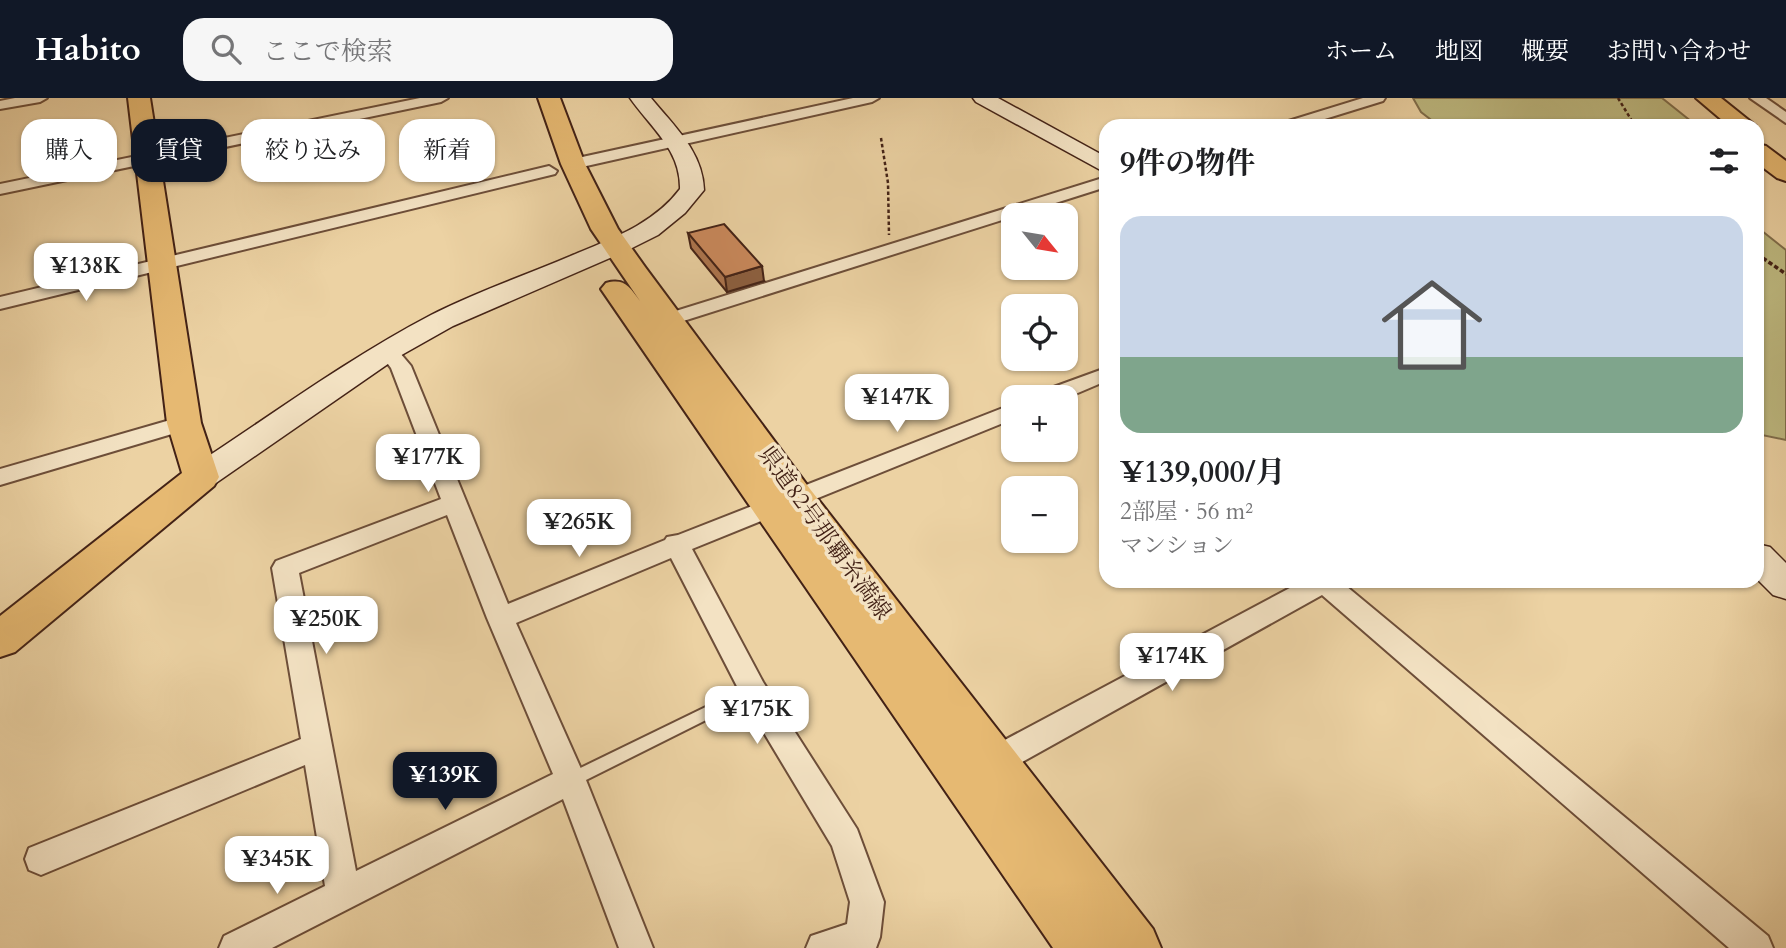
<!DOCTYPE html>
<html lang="ja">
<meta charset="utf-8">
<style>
body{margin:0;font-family:Cardo,"Noto Serif JP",serif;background:#f6f6f6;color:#202124;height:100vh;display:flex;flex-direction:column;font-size:26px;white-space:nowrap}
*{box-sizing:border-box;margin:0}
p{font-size:23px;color:#757577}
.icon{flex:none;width:38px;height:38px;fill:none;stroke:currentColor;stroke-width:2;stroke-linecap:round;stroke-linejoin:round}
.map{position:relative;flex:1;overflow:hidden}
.details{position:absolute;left:1099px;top:21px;width:665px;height:469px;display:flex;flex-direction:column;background:#fff;border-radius:21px;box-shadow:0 2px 5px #0004}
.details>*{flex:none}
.banner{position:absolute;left:21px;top:21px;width:665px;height:63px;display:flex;gap:14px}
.needle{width:46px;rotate:120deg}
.buttons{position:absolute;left:1001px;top:105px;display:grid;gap:14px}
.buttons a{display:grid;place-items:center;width:77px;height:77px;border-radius:14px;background:#fff;box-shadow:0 2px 5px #0004;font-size:35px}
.price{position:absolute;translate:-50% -60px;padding:0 16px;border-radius:14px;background:#fff;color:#222;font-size:23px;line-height:46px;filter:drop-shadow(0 2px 4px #0008)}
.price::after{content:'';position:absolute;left:50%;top:42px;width:21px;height:16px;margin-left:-10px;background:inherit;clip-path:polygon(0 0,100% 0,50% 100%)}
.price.current{background:#111827;color:#fff}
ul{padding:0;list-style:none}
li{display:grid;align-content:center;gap:14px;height:371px;padding:0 21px}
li+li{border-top:2px solid #e0e0e0}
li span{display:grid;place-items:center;height:217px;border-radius:21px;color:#555}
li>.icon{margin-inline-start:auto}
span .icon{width:126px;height:126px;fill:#fffc;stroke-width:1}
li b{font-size:30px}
h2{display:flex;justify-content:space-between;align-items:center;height:84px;padding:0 21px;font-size:30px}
.chip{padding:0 24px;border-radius:21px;background:#fff;box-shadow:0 2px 5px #0004;font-size:24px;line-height:63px}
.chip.current{background:#111827;color:#fff}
header{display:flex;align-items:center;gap:42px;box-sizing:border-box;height:98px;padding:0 35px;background:#111827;color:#fff}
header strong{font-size:33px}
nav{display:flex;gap:38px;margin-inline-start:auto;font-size:24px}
.search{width:490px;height:63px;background:#f6f6f6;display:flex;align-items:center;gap:18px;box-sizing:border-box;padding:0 24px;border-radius:21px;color:#757577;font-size:26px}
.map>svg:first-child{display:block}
</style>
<header>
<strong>Habito</strong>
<div class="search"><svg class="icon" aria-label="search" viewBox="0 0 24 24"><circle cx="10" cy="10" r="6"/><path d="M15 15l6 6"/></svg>ここで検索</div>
<nav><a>ホーム</a><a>地図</a><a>概要</a><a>お問い合わせ</a></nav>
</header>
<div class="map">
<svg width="1786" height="850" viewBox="0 0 1786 850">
<rect width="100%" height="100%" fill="#ecd2a3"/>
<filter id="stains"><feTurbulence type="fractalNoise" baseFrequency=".00286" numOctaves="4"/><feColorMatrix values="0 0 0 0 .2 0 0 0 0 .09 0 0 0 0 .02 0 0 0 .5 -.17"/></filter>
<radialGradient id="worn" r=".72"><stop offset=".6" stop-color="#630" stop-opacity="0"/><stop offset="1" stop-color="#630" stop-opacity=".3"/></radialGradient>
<g fill="#beba81" stroke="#806e4c" stroke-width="2">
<polygon points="1413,0 1662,0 1697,28 1439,28 1421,14"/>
<polygon points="1757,129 1786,152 1786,342 1757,336"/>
</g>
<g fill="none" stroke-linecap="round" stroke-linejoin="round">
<defs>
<polygon id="lane" points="753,586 758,588 760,592 758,596 576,687 571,689 566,687 563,682 566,677"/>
<g id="street">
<polygon points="15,0 47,0 40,4 0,11 0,3"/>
<polygon points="420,0 448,0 441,4 0,96 0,86"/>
<polygon points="853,0 879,0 872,4 573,71 565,66 573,61"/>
<polygon points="1363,0 1385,0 1383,3 1302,28 1280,28 1282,25"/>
<polygon points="1750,0 1766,0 1786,14 1786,25"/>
<polygon points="549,68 557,73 555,76 0,211 0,199"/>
<polygon points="1106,79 1106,89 677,225 670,227 660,221 663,217"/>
<path d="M388,247l7,2 16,19 97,238 157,-64 2,-3 11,-2 335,-131v15l-321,130 71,133 94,147 27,73 -4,35 -4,11h-70l5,-12 36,-12 3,-22 -18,-56 -89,-148 -72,-140 -155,65 70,157 67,168h-34l-56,-149 -291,149h-53l5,-12 101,-50 -20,-121 -264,110 -12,-5 -4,-11 4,-11 272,-109 -29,-171 4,-7 165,-62 -50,-131 -13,-17 3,-4zM447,417l40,103 66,156 -197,97 -57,-298z"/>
<polygon points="1106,270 1106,283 1066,300 1037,299 1040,294"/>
<polygon points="184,318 192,320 195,325 192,330 0,387 0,371"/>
<polygon points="1303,483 1340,483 1768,838 1773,850 1729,850 1322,497 1006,673 995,676 984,673 980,663 984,653"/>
</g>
<g id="secondary">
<path d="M630,0h21c23,28 52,54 53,92l-19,23 -27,22 -32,16 -173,75 -55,31 -185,128 -12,3 -12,-3 -5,-8 5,-8c80,-52 158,-110 242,-154 45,-23 95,-40 142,-60 38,-16 81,-31 107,-66 1,-39 -29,-61 -50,-91z"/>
<polygon points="973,0 998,0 1106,59 1106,75 976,4"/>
<polygon points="1757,446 1770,449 1786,465 1786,501 1773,497 1757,481"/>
</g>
<g id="primary">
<polygon points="128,0 150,0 201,325 219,379 214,388 15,554 0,559 0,518 182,375 167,325"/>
<path d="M538,0h22l25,66 33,65 27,38 165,222 343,440 8,19h-108l-452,-659 5,-6c18,-5 23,3 34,18l-49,-72 -30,-65z"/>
</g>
<g id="highway">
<polygon points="1696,0 1721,0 1756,28 1729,28"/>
<polygon points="1757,46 1766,48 1786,63 1786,83 1777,80 1757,65"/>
</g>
</defs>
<use href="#lane" stroke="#6d4e39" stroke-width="4"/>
<use href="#street" stroke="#6d4e39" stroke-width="4"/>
<use href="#secondary" stroke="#432216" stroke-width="3"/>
<use href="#primary" stroke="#432216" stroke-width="4"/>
<use href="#highway" stroke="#432216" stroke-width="4"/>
<g stroke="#432216" stroke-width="2.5" stroke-dasharray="3.5 2.5" stroke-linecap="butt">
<polyline points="1618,0 1635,28"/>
<polyline points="881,40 888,85 889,137"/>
</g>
<polyline stroke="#432216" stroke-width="3.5" stroke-dasharray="4.5 2.5" stroke-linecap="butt" points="1757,156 1786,176"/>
<use href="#lane" fill="#f3e2c3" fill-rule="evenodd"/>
<use href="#street" fill="#f3e2c3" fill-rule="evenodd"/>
<use href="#secondary" fill="#f3e2c3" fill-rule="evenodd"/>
<use href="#primary" fill="#e6b972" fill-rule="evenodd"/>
<use href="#highway" fill="#e6b972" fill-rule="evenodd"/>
</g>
<polygon fill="#ae764f" stroke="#432216" stroke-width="2" points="688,135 764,183 727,194 691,150"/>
<polygon fill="#8d6040" stroke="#432216" stroke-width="2" points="762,168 764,183 727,194 725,179"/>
<polygon fill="#ca895c" stroke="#432216" stroke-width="2" points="724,126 762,168 725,179 688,135"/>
<g text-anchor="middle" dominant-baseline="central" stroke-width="7" stroke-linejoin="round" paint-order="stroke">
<g font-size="23" fill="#432216" stroke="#f3e2c3">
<text transform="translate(825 435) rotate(54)">県道82号那覇糸満線</text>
</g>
</g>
<rect width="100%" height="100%" filter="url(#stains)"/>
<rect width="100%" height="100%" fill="url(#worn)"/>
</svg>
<div class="buttons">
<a><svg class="needle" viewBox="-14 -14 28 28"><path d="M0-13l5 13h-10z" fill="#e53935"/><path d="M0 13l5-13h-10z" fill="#757577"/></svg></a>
<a><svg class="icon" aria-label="locate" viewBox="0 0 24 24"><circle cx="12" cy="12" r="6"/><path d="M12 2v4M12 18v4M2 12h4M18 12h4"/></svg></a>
<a>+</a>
<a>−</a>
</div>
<b class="price" style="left:86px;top:205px">¥138K</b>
<b class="price" style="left:897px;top:336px">¥147K</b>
<b class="price" style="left:428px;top:396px">¥177K</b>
<b class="price" style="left:579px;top:461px">¥265K</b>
<b class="price" style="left:326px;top:558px">¥250K</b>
<b class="price" style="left:1172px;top:595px">¥174K</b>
<b class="price" style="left:757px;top:648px">¥175K</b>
<b class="price current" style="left:445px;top:714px">¥139K</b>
<b class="price" style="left:277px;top:798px">¥345K</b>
<div class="banner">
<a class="chip">購入</a>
<a class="chip current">賃貸</a>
<a class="chip">絞り込み</a>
<a class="chip">新着</a>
</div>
<section class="details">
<h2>9件の物件<svg class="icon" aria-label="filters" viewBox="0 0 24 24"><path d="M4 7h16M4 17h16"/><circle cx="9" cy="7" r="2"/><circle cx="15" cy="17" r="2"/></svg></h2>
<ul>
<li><span style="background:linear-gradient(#c9d6e8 65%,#7fa58c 0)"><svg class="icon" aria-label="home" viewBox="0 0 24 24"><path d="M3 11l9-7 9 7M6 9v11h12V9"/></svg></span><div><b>¥139,000/月</b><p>2部屋 · 56 m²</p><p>マンション</p></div></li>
</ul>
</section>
</div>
